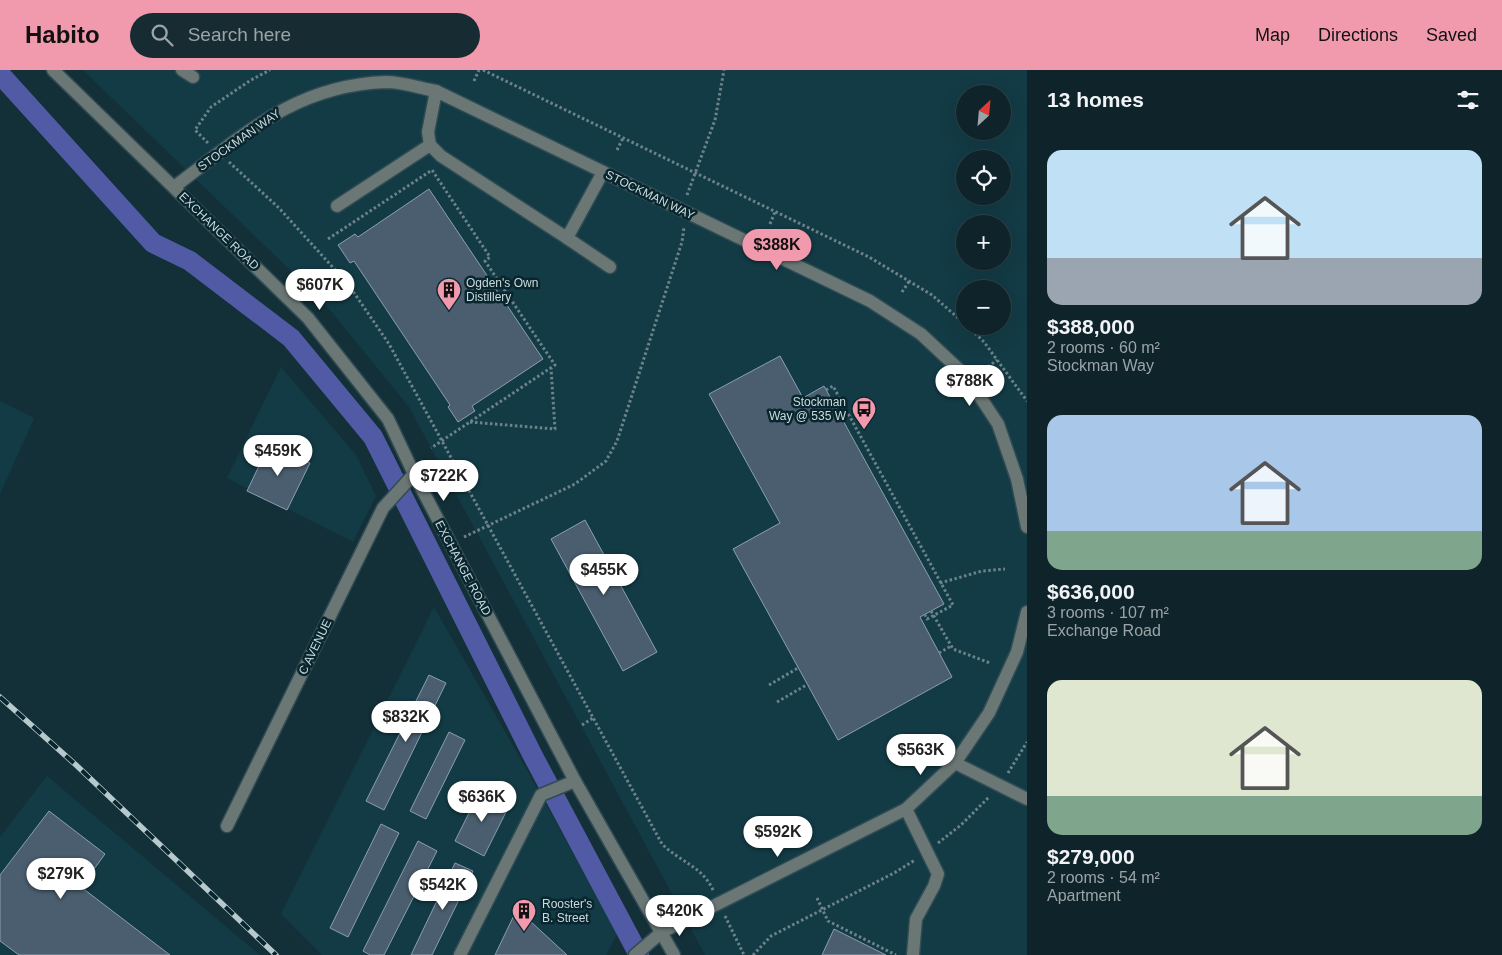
<!DOCTYPE html>
<meta charset="utf-8">
<style>
body{margin:0;font-family:Helvetica,sans-serif;background:#172c32;color:#f1f3f6;height:100vh;display:flex;flex-direction:column;font-size:19px;white-space:nowrap}
*{box-sizing:border-box;margin:0}
p{font-size:16px;color:#9ba4a8}
.icon{flex:none;width:28px;height:28px;fill:none;stroke:currentColor;stroke-width:2;stroke-linecap:round;stroke-linejoin:round}
.map{position:relative;flex:1;overflow:hidden}
.side{display:flex;flex-direction:column;background:#0e242a;width:475px}
.side>*{flex:none}
.needle{width:32px;rotate:26deg}
.fabs{position:absolute;left:956px;top:15px;display:grid;gap:10px}
.fabs a{display:grid;place-items:center;width:55px;height:55px;border-radius:50%;background:#0e242a;box-shadow:0 5px 20px #0002,0 0 0 1px #2e4147;font-size:25px}
.price{position:absolute;translate:-50% -42px;padding:0 11px;border-radius:18px;background:#fff;color:#222;font-size:16px;line-height:32px;filter:drop-shadow(0 1px 2px #0008)}
.price::after{content:'';position:absolute;left:50%;top:30px;width:15px;height:11px;margin-left:-8px;background:inherit;clip-path:polygon(0 0,100% 0,50% 100%)}
.price.selected{background:#f29aad;color:#111}
ul{padding:0;list-style:none}
li{display:grid;align-content:center;gap:10px;height:265px;padding:0 20px}
li span{display:grid;place-items:center;height:155px;border-radius:15px;color:#555}
li>.icon{margin-inline-start:auto}
span .icon{width:90px;height:90px;fill:#fffc;stroke-width:1}
li b{font-size:21px}
h2{display:flex;justify-content:space-between;align-items:center;height:60px;padding:0 20px;font-size:21px}
header{display:flex;align-items:center;gap:30px;box-sizing:border-box;height:70px;padding:0 25px;background:#f29aad;color:#111}
header strong{font-size:24px}
nav{display:flex;gap:28px;margin-inline-start:auto;font-size:18px}
.search{width:350px;height:45px;background:#172c32;display:flex;align-items:center;gap:12px;box-sizing:border-box;padding:0 18px;border-radius:28px;color:#9ba4a8;font-size:19px}
main{display:flex;flex:1;min-height:0}
.map>svg:first-child{display:block}
</style>
<header>
<strong>Habito</strong>
<div class="search"><svg class="icon" aria-label="search" viewBox="0 0 24 24"><circle cx="10" cy="10" r="6"/><path d="M15 15l6 6"/></svg>Search here</div>
<nav><a>Map</a><a>Directions</a><a>Saved</a></nav>
</header>
<main>
<div class="map">
<svg width="1027" height="885" viewBox="0 0 1027 885">
<rect width="100%" height="100%" fill="#133038"/>
<g fill="#133b45" fill-rule="evenodd">
<path d="M83,0h944v885h-322l-296,-548 -83,-102zM965,24h37v37h-37zM965,89h37v37h-37zM965,154h37v37h-37zM965,219h37v37h-37z"/>
<polygon points="281,297 356,385 376,426 353,472 227,408"/>
<polygon points="0,331 34,348 0,424"/>
<polygon points="434,537 541,725 617,864 606,885 322,885 281,844"/>
<polygon points="47,706 260,885 0,885 0,767"/>
</g>
<g fill="none" stroke-linecap="round" stroke-linejoin="round">
<polyline stroke="#515aa5" stroke-width="20" points="0,4 153,173 190,191 291,268 373,367 533,686 639,885"/>
</g>
<g fill="#4a5e6f" stroke="#8a9fb2">
<polygon points="429,119 543,289 472,336 475,341 458,352 448,337 450,335 354,191 350,193 338,175 355,164 358,167"/>
<polygon points="780,286 803,328 824,316 944,534 920,547 952,607 838,670 733,479 780,453 709,324"/>
<polygon points="270,373 310,393 287,440 247,421"/>
<polygon points="585,450 657,582 623,601 551,469"/>
<polygon points="429,605 446,613 384,740 366,731"/>
<polygon points="449,662 465,670 426,749 410,741"/>
<polygon points="480,721 509,736 484,786 455,771"/>
<polygon points="49,741 105,784 81,817 170,885 19,885 0,871 0,805"/>
<polygon points="381,754 399,763 348,867 330,858"/>
<polygon points="418,771 437,781 384,885 370,885 363,881"/>
<polygon points="455,793 473,801 432,885 411,885"/>
<polygon points="517,839 567,885 495,885"/>
<polygon points="834,859 886,885 822,885"/>
</g>
<g fill="none" stroke-linecap="round" stroke-linejoin="round">
<defs>
<g id="minor">
<polyline points="53,0 308,248 388,349 414,404 575,711 674,885"/>
<polyline points="182,0 193,7"/>
<polyline points="436,21 428,62 430,75 441,86 567,168 603,102"/>
<path d="M174,117c68,-51 121,-102 212,-105 16,0 34,6 50,9l434,210 51,33 46,43 31,47 19,55 10,48"/>
<polyline points="337,136 430,75"/>
<polyline points="567,168 610,197"/>
<polyline points="955,693 1027,729"/>
<polyline points="906,739 938,804 934,816 916,849 913,885"/>
<polyline points="227,756 383,438 414,404"/>
<polyline points="460,885 541,725 575,711"/>
<polyline points="635,885 662,862 906,739 955,693 989,643 1017,582 1027,542"/>
</g>
</defs>
<use href="#minor" stroke="#304b53" stroke-width="15"/>
<g stroke="#6c8389" stroke-width="3" stroke-dasharray="2.5 2.5" stroke-linecap="butt">
<polyline points="483,0 869,187 932,225 965,254"/>
<polyline points="474,11 479,0"/>
<polyline points="208,73 195,60 211,37 251,10 270,0"/>
<polyline points="617,80 623,68"/>
<path d="M229,92l50,46 69,76 41,60 273,500c18,18 40,22 51,46"/>
<polyline points="687,125 715,50 724,0"/>
<polyline points="770,154 775,142"/>
<polyline points="328,169 432,100 490,187 485,191 555,295 431,378"/>
<polyline points="902,222 910,210"/>
<polyline points="968,256 984,272 1027,331"/>
<polyline points="988,297 997,290"/>
<polyline points="826,320 833,316 953,535 927,549 925,545"/>
<polyline points="470,352 555,359 551,298"/>
<polyline points="464,467 575,414 606,391 617,371 682,172 684,157"/>
<polyline points="940,513 982,501 1005,499"/>
<polyline points="931,541 953,579 990,593"/>
<polyline points="939,583 951,576"/>
<polyline points="769,615 798,598"/>
<polyline points="777,632 808,614"/>
<polyline points="582,655 593,648"/>
<polyline points="1008,703 1027,672"/>
<polyline points="938,773 961,755 989,727"/>
<polyline points="817,828 828,851 896,885"/>
<polyline points="725,846 744,885"/>
<polyline points="753,885 771,866 894,803 915,790"/>
</g>
<use href="#minor" stroke="#6a7775" stroke-width="12"/>
<defs>
<polyline id="rail" points="0,627 76,695 276,885"/>
</defs>
<use href="#rail" stroke="#b7c9cd" stroke-width="5.5"/>
<use href="#rail" stroke="#09262e" stroke-width="4" stroke-dasharray="11" stroke-linecap="butt"/>
</g>
<defs>
<symbol id="building-pin" viewBox="-11 -11 22 30"><path d="M0 17L-7.5 6A9.5 9.5 0 1 1 7.5 6Z" fill="#f29aad" stroke="#09262e"/><path d="M-4-6H4V6H1V3H-1V6H-4ZM-2.5-4.3h1.7v1.8h-1.7ZM.8-4.3h1.7v1.8H.8ZM-2.5-1h1.7V.8h-1.7ZM.8-1h1.7V.8H.8Z" fill="#111"/></symbol>
<symbol id="bus-pin" viewBox="-11 -11 22 30"><path d="M0 17L-7.5 6A9.5 9.5 0 1 1 7.5 6Z" fill="#f29aad" stroke="#09262e"/><path d="M-5-6H5V4H4V6H2V4H-2V6H-4V4H-5ZM-3.5-4V0h7V-4ZM-3.5 1.2v1.5H-2V1.2ZM2 1.2v1.5H3.5V1.2Z" fill="#111"/></symbol>
</defs>
<g fill-rule="evenodd">
<use href="#building-pin" x="435" y="206" width="28" height="38"/>
<use href="#bus-pin" x="850" y="325" width="28" height="38"/>
<use href="#building-pin" x="510" y="827" width="28" height="38"/>
</g>
<g text-anchor="middle" dominant-baseline="central" stroke-width="5" stroke-linejoin="round" paint-order="stroke">
<g font-size="12" fill="#cadade" stroke="#09262e">
<text transform="translate(239 70) rotate(-35)">STOCKMAN WAY</text>
<text transform="translate(650 125) rotate(26)">STOCKMAN WAY</text>
<text transform="translate(219 161) rotate(44)">EXCHANGE ROAD</text>
<text transform="translate(463 498) rotate(62)">EXCHANGE ROAD</text>
<text transform="translate(315 577) rotate(-64)">C AVENUE</text>
</g>
<g font-size="12" fill="#cadade" stroke="#09262e" text-anchor="start">
<text x="466" y="213">Ogden's Own<tspan x="466" dy="14">Distillery</tspan></text>
<text x="846" y="332" text-anchor="end">Stockman<tspan x="846" dy="14">Way @ 535 W</tspan></text>
<text x="542" y="834">Rooster's<tspan x="542" dy="14">B. Street</tspan></text>
</g>
</g>
</svg>
<div class="fabs">
<a><svg class="needle" viewBox="-14 -14 28 28"><path d="M0-13l5 13h-10z" fill="#e53935"/><path d="M0 13l5-13h-10z" fill="#9ba4a8"/></svg></a>
<a><svg class="icon" aria-label="locate" viewBox="0 0 24 24"><circle cx="12" cy="12" r="6"/><path d="M12 2v4M12 18v4M2 12h4M18 12h4"/></svg></a>
<a>+</a>
<a>−</a>
</div>
<b class="price selected" style="left:777px;top:201px">$388K</b>
<b class="price" style="left:320px;top:241px">$607K</b>
<b class="price" style="left:970px;top:337px">$788K</b>
<b class="price" style="left:278px;top:407px">$459K</b>
<b class="price" style="left:444px;top:432px">$722K</b>
<b class="price" style="left:604px;top:526px">$455K</b>
<b class="price" style="left:406px;top:673px">$832K</b>
<b class="price" style="left:921px;top:706px">$563K</b>
<b class="price" style="left:482px;top:753px">$636K</b>
<b class="price" style="left:778px;top:788px">$592K</b>
<b class="price" style="left:61px;top:830px">$279K</b>
<b class="price" style="left:443px;top:841px">$542K</b>
<b class="price" style="left:680px;top:867px">$420K</b>
</div>
<section class="side">
<h2>13 homes<svg class="icon" aria-label="filters" viewBox="0 0 24 24"><path d="M4 7h16M4 17h16"/><circle cx="9" cy="7" r="2"/><circle cx="15" cy="17" r="2"/></svg></h2>
<ul>
<li><span style="background:linear-gradient(#bfe0f5 70%,#9aa5b1 0)"><svg class="icon" aria-label="home" viewBox="0 0 24 24"><path d="M3 11l9-7 9 7M6 9v11h12V9"/></svg></span><div><b>$388,000</b><p>2 rooms · 60 m²</p><p>Stockman Way</p></div></li>
<li><span style="background:linear-gradient(#a9c7e8 75%,#7fa58c 0)"><svg class="icon" aria-label="home" viewBox="0 0 24 24"><path d="M3 11l9-7 9 7M6 9v11h12V9"/></svg></span><div><b>$636,000</b><p>3 rooms · 107 m²</p><p>Exchange Road</p></div></li>
<li><span style="background:linear-gradient(#dfe7d0 75%,#7fa58c 0)"><svg class="icon" aria-label="home" viewBox="0 0 24 24"><path d="M3 11l9-7 9 7M6 9v11h12V9"/></svg></span><div><b>$279,000</b><p>2 rooms · 54 m²</p><p>Apartment</p></div></li>
</ul>
</section>
</main>
